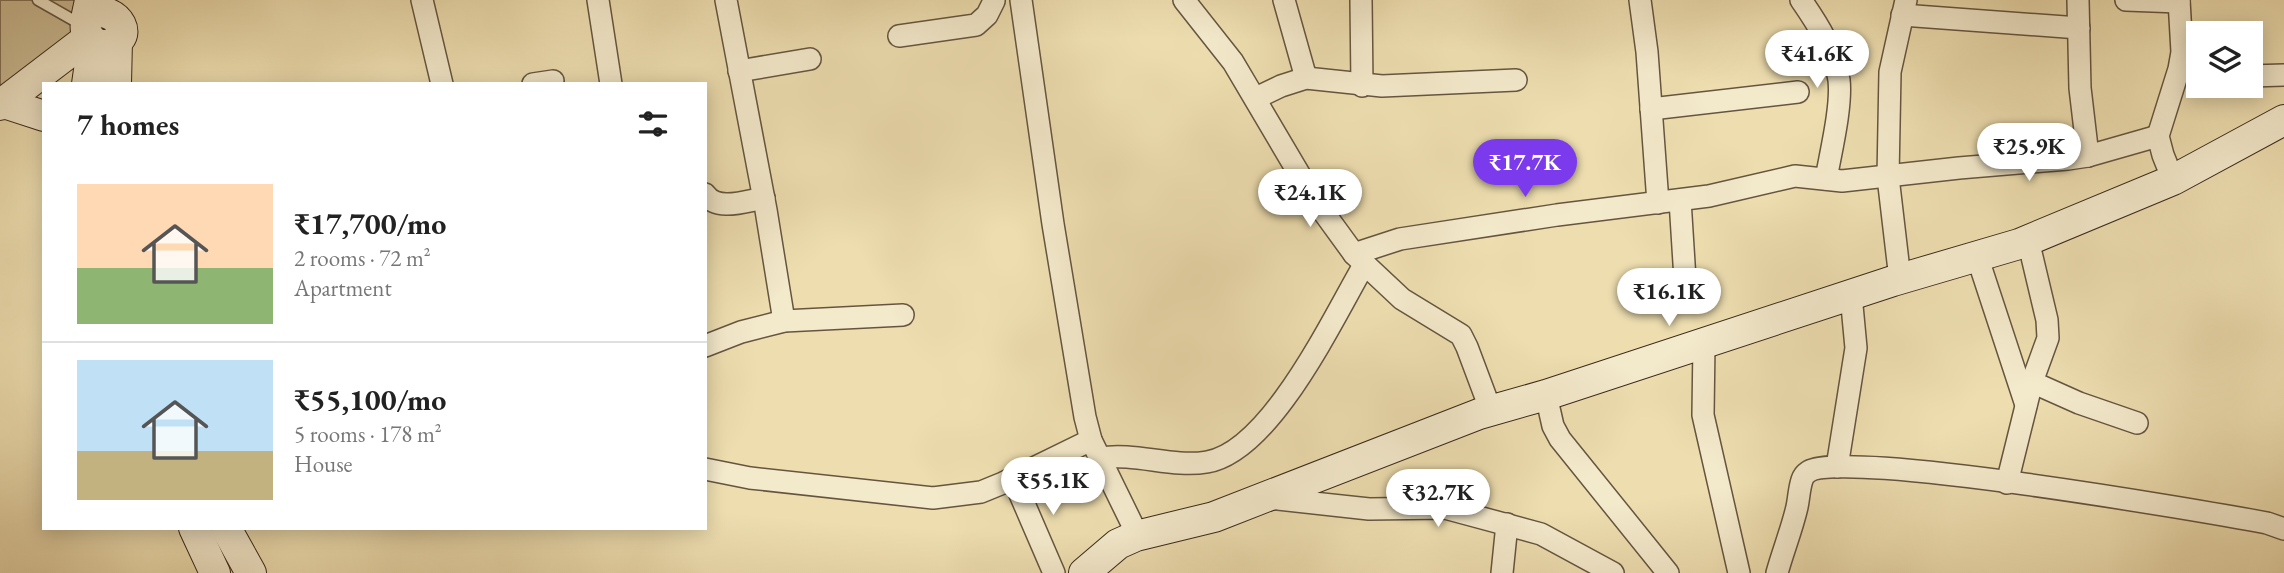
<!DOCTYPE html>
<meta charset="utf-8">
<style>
body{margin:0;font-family:"EB Garamond",serif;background:#f2f2f2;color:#222;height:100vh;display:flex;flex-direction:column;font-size:26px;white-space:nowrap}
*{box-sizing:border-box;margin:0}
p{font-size:23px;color:#767676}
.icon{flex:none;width:38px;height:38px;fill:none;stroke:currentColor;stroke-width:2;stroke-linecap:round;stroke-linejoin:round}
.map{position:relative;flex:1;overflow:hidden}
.details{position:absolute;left:42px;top:82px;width:665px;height:448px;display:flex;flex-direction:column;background:#fff;border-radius:0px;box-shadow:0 4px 18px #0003}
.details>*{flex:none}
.fabs{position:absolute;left:2186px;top:21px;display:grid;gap:14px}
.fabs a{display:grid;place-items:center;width:77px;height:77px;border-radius:0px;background:#fff;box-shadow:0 4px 18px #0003;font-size:35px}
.price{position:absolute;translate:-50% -60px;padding:0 16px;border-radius:24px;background:#fff;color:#222;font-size:23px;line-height:46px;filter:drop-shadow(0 2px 4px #0008)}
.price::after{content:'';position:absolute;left:50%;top:42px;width:21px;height:16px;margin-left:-10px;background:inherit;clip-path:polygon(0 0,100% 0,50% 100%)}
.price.active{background:#7c3aed;color:#fff}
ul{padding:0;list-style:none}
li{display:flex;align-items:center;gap:21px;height:175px;padding:0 35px}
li+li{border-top:2px solid #e0e0e0}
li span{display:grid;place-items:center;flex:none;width:196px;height:140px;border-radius:0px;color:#555}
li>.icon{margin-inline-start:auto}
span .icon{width:84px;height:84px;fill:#fffc;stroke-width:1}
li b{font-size:30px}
h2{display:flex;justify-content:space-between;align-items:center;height:84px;padding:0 35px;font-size:30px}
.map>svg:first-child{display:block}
</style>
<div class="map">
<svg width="2284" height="573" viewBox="0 0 2284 573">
<rect width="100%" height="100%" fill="#edddaf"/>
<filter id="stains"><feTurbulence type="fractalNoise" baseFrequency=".00286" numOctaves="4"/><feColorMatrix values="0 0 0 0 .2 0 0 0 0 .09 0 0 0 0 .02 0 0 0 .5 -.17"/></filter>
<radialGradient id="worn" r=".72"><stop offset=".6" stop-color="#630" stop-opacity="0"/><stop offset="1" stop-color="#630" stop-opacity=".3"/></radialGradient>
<polygon fill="#cebe96" stroke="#837358" stroke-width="2" points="0,0 89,0 82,31 0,103"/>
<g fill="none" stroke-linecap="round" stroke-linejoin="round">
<defs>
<polyline id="lane" points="38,0 82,25"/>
<g id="street">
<polyline points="422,0 442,84"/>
<polyline points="598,0 611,84"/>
<polyline points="726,0 766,210 784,321"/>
<polyline points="1021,0 1053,224 1085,417 1091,440 1138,536"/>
<polyline points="1184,0 1233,62 1314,199 1354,254 1402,299 1461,335 1467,347 1491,411"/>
<polyline points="1284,0 1306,78"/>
<polyline points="1361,0 1362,86"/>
<polyline points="1640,0 1647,52 1658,203"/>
<path d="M1801,0c16,23 34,51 38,80 3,26 -8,71 -13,99"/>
<polyline points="2078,0 2080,88 2088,156"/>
<polyline points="2126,0 2179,2"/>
<polyline points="1902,15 2079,28"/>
<polyline points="899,36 976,25 987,15 994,1"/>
<polyline points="739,71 810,59"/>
<polyline points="2250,76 2284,75"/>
<polyline points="533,84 553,81"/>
<polyline points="1256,98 1281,86 1306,78 1382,86 1516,80"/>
<polyline points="1651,109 1798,92"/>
<polyline points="2173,180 2163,155 2158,136 2179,69 2182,52 2179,0"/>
<path d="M705,194c12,18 41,7 59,4"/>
<polyline points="1680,200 1686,295"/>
<polyline points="1354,254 1400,239 1557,215 1709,196 1795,176 1842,181 1959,168 2068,159 2088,156 2158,136"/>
<polyline points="1977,256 2026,405"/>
<polyline points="1900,279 1888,177 1890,72 1906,0"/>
<polyline points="1704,343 1703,415 1739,573"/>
<polyline points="705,346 741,332 784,321 903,315"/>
<polyline points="2032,382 2079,403 2137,423"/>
<polyline points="1546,395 1553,426 1560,439 1668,573"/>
<path d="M1100,458c36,-6 71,10 107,4 64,-11 126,-144 157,-197"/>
<polyline points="1837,467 1856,348 1851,295"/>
<polyline points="705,469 750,478 933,498 981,492 1003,483 1091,440"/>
<polyline points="1013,478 1054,573"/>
<polyline points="2007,483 2032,382 2048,338 2047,320 2028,240"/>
<polyline points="1268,498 1369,509 1445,508 1541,534 1613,573"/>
<polyline points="1502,573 1507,524"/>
<path d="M1777,573c6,-22 15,-44 20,-66 2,-9 2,-18 5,-27 1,-3 3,-6 6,-8 32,-24 400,40 459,51l17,6"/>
</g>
<g id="secondary">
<path d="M87,15c30,-15 56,31 12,30 -21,-10 -12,-27 -9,-45"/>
<polyline points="87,84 93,42"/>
<polyline points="116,84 117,40"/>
<polyline points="4,103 44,116"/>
<polyline points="0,105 88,38"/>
<polyline points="194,528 215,573"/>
<polyline points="226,528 251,573"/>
<polyline points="1084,573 1118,544 1136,536 1214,517 1479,414 1546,395 1893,281 2019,244 2173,180 2284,120"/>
</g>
</defs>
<use href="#lane" stroke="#655540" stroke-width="13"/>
<use href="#street" stroke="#655540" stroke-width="24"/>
<use href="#secondary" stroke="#38281b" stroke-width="32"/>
<use href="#lane" stroke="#f3e9cb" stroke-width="10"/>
<use href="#street" stroke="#f3e9cb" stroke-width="21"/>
<use href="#secondary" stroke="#f3e9cb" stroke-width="30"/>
</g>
<rect width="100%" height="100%" filter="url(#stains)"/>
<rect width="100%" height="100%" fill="url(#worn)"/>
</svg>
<div class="fabs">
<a><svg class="icon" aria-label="layers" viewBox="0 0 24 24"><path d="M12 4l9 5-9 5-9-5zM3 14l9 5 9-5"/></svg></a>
</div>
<b class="price" style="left:1817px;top:90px">₹41.6K</b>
<b class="price" style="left:2029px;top:183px">₹25.9K</b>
<b class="price active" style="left:1525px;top:199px">₹17.7K</b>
<b class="price" style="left:1310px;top:229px">₹24.1K</b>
<b class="price" style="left:1669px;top:328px">₹16.1K</b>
<b class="price" style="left:1053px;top:517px">₹55.1K</b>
<b class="price" style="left:1438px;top:529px">₹32.7K</b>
<section class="details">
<h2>7 homes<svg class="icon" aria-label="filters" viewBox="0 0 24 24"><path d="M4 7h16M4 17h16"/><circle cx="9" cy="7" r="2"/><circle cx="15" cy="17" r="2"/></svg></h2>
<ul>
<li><span style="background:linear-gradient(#ffd9b3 60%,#8fb573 0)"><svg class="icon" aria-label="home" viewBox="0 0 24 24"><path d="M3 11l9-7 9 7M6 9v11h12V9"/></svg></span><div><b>₹17,700/mo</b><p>2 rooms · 72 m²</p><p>Apartment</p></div></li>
<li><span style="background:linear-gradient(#bfe0f5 65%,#c2b280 0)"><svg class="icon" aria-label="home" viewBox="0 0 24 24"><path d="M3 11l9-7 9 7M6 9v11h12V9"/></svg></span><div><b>₹55,100/mo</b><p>5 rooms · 178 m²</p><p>House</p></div></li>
</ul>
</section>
</div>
